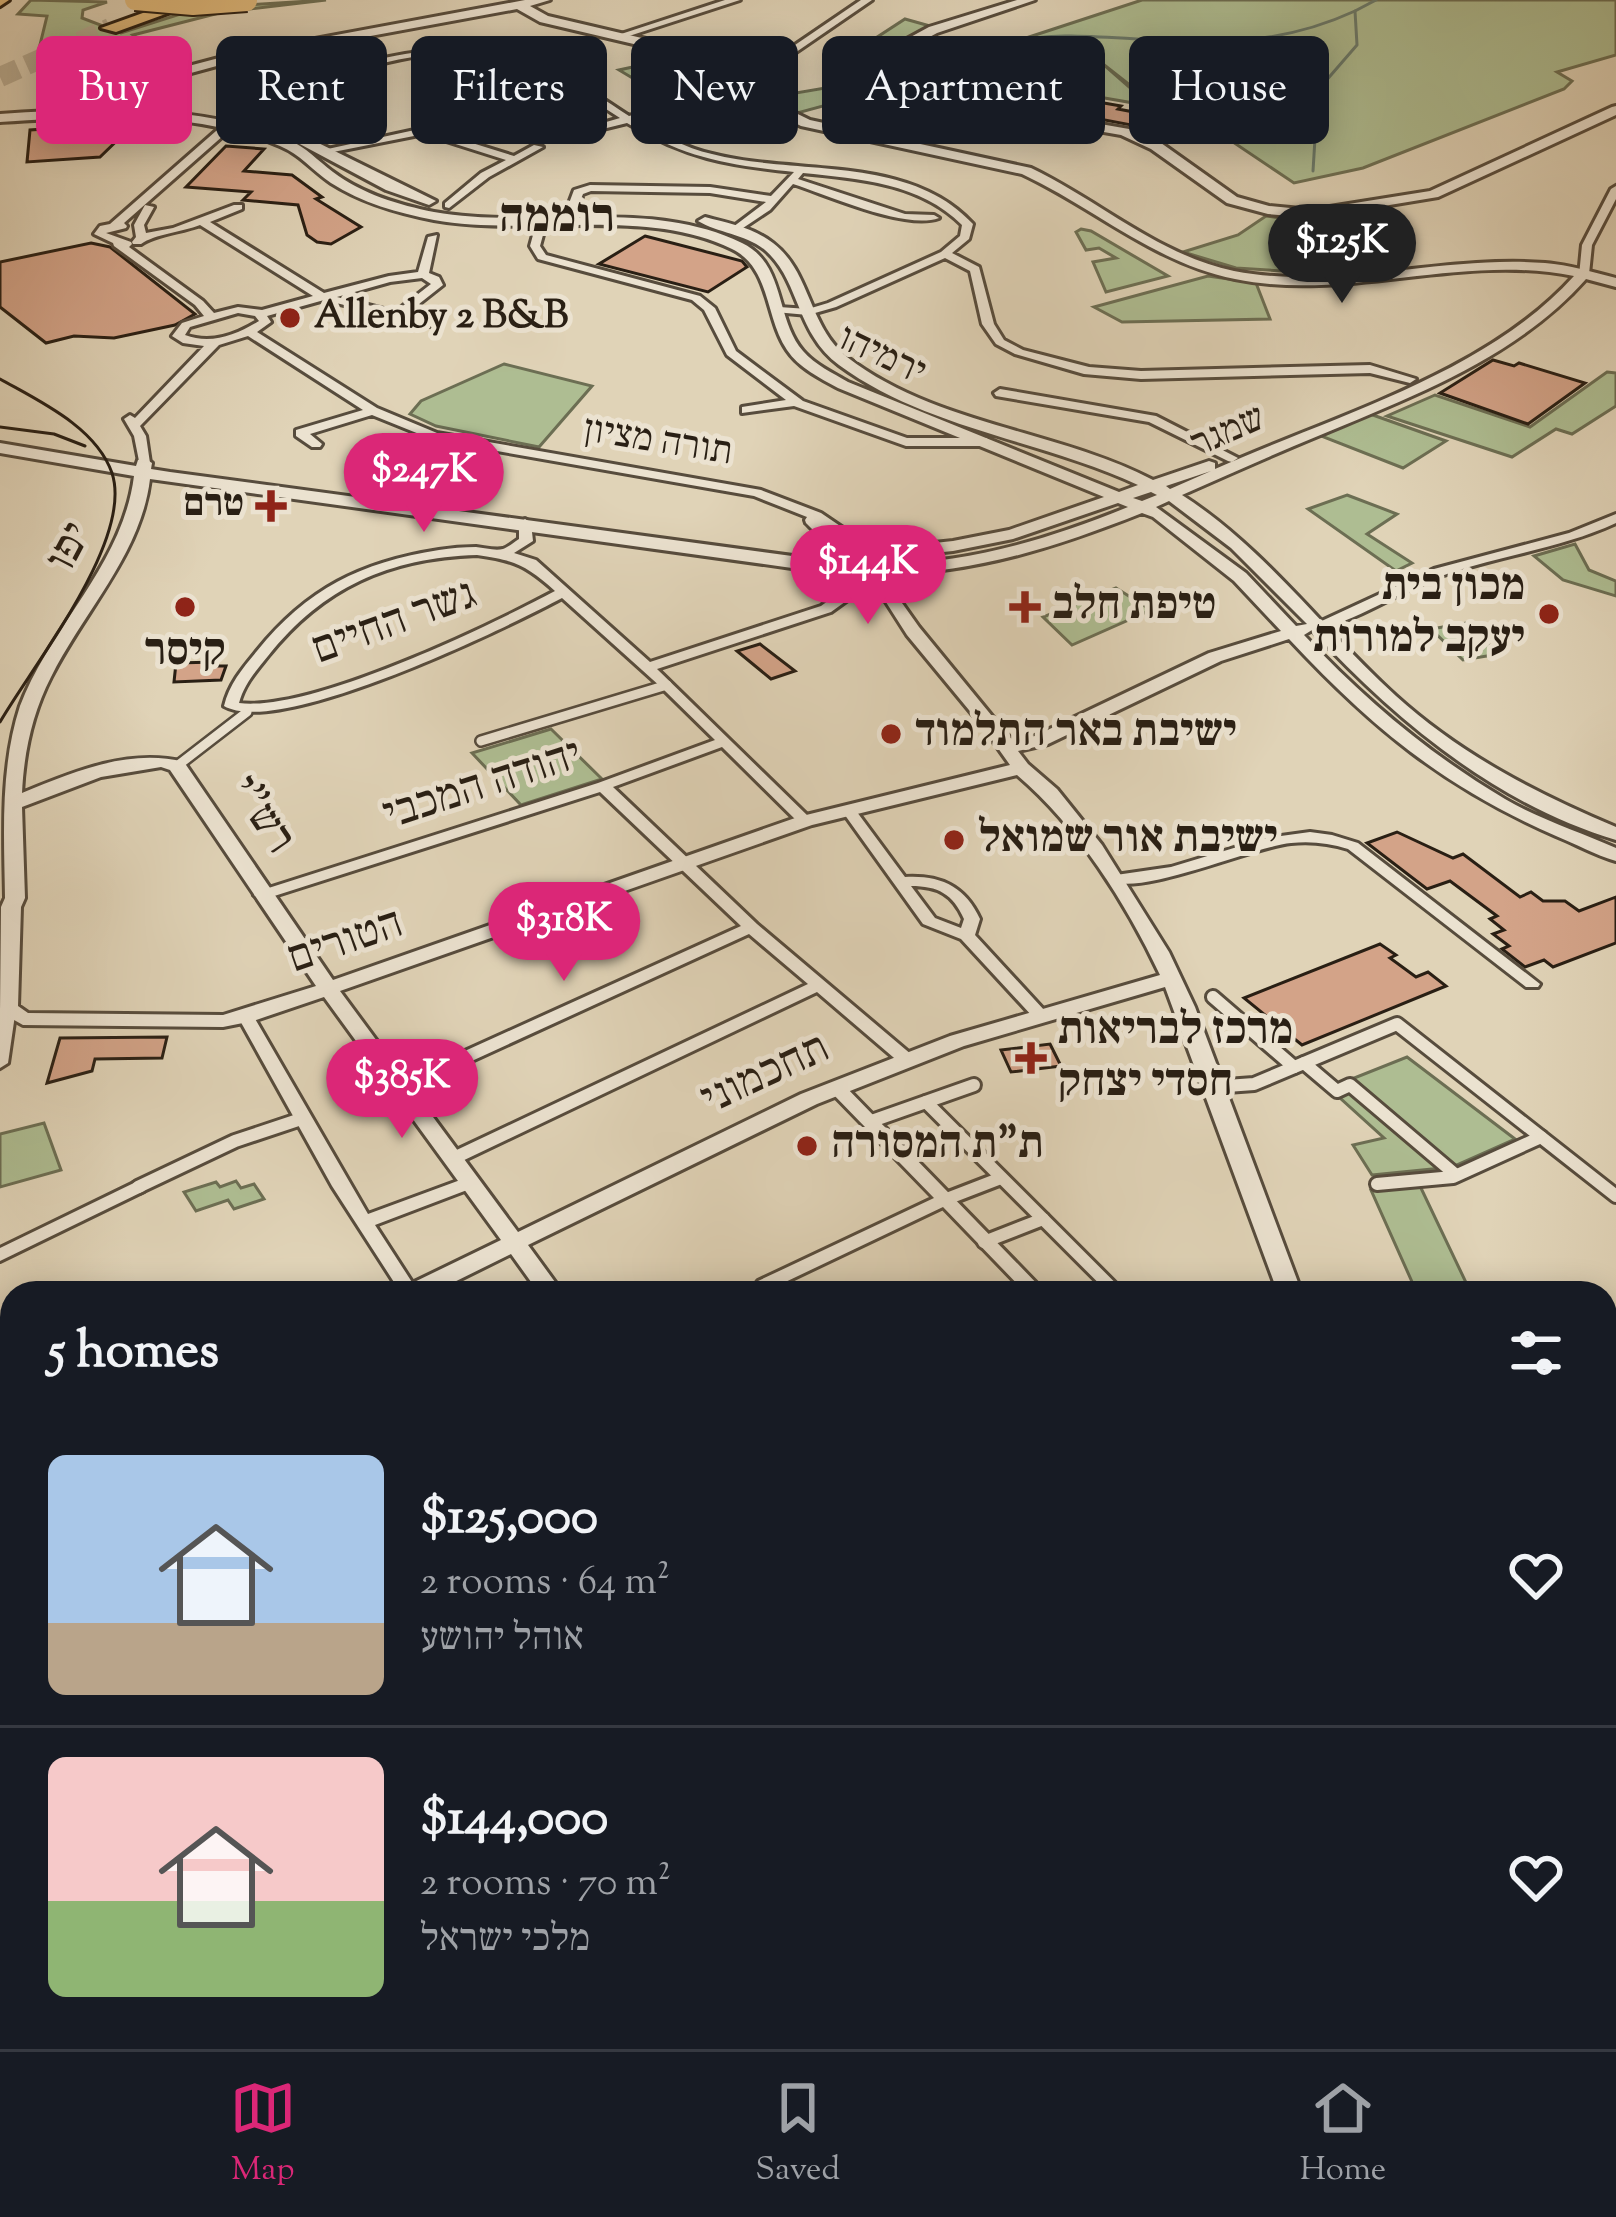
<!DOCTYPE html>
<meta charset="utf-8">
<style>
body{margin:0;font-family:"Sorts Mill Goudy","Frank Ruhl Libre",serif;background:#242831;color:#f1f3f6;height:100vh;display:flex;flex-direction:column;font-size:45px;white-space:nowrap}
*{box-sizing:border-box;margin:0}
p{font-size:39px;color:#9ea1a6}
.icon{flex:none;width:66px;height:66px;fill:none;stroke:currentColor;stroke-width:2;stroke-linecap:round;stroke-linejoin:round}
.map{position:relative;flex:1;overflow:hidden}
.details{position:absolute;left:0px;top:1281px;width:1617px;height:768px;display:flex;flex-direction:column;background:#171b24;border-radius:36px 36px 0 0;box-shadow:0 6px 30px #0003}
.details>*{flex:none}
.banner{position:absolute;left:36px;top:36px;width:1545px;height:108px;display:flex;gap:24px}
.price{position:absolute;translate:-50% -102px;padding:0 27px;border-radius:42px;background:#db2777;color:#fff;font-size:39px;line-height:78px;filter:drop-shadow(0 3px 6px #0008)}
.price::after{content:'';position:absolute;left:50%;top:72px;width:36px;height:27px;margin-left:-18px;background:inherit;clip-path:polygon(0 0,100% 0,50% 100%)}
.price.active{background:#222;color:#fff}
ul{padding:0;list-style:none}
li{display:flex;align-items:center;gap:36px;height:300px;padding:0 48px}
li+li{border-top:3px solid #363941}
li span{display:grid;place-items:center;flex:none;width:336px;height:240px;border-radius:18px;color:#555}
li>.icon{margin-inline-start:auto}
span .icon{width:144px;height:144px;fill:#fffc;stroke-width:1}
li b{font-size:51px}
h2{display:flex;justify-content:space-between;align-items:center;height:144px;padding:0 48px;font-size:51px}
.chip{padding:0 42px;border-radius:18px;background:#171b24;box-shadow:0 6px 30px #0003;font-size:42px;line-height:108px}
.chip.active{background:#db2777;color:#fff}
.dock{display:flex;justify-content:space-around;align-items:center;height:168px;border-top:3px solid #363941;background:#171b24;font-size:33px;color:#9ea1a6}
.dock a{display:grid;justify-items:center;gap:6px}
.dock .active{color:#db2777}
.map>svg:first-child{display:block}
</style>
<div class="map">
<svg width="1616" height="2049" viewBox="0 0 1616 2049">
<rect width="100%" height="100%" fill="#e0d3b7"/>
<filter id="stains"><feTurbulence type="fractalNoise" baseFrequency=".00167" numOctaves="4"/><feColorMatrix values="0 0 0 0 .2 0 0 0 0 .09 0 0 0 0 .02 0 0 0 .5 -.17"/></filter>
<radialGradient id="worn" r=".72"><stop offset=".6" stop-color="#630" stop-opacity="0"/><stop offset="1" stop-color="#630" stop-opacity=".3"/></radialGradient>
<g fill="#aebd92" stroke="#6c6e53" stroke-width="3">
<polygon points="31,0 107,2 83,10 82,18 121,33 199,8 326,0 223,12 133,35 137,38 129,40 37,57 47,16 18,14"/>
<polygon points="1142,0 1616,0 1616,55 1557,72 1572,81 1564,89 1363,168 1294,183 1230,140 1145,97 1103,64 1151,106 1000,80 982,73 979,64 984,60 1020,40"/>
<polygon points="905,19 930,26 869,60 863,72 831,67"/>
<polygon points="134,55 146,75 114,81 64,68"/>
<polygon points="660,61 693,81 692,89 671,101 619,70"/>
<polygon points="872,80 886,89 790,115 761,99"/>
<polygon points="1266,216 1294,220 1283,236 1314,273 1236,268 1183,252 1238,235"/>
<polygon points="1081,229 1091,231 1168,276 1106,292 1093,262 1116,258 1099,248 1086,250 1076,232"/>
<polygon points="1208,276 1256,283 1270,319 1122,322 1094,307"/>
<polygon points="504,364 592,386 539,447 436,426 410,414 421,401"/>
<polygon points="1607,372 1616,373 1616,406 1572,434 1556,429 1512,457 1387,416 1435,395 1530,427"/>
<polygon points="1370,414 1446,441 1403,468 1321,436"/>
<polygon points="1347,495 1397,514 1367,534 1412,563 1396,571 1308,509"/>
<polygon points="1575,544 1589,570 1616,581 1616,596 1563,580 1534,556"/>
<polygon points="1116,588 1151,610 1072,645 1043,617"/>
<polygon points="1466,623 1499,654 1463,660 1431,629"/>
<polygon points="551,729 602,779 521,805 472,753"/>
<polygon points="1407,1057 1515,1139 1452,1167 1372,1175 1353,1145 1384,1138 1329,1088"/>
<polygon points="44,1123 61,1170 0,1187 0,1134"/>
<polygon points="236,1181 241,1188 254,1184 264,1199 234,1209 228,1200 196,1211 184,1192 216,1182 220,1187"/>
<polygon points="1420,1186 1471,1293 1417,1293 1371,1190"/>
</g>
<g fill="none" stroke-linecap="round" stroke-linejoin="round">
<g stroke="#6a7b6d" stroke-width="3">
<path d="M969,47c34,-4 68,-12 102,-11 105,2 184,21 284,-25"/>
<polyline points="1313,171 1318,90 1357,45 1355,11 1376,0"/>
</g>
</g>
<g fill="#d3a388" stroke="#291f14" stroke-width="3">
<polygon points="499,61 512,65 562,103 540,107 502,81 490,84 471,69"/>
<polygon points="955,76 968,83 1004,88 977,98 950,93 932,81"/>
<polygon points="1058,95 1121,106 1118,109 1144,114 1131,125 1057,111 1036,101"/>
<polygon points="107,125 131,127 100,157 27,162 30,130 90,126 97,134"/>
<polygon points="226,146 264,149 244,171 292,175 322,197 316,199 361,227 331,244 317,242 307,235 298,205 243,200 251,192 186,187"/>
<polygon points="645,236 742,261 747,267 708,292 599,264"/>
<polygon points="91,243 110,247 195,314 175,325 114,338 74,336 46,343 0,307 0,262"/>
<polygon points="1493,360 1514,366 1519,363 1585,383 1528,424 1440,393"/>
<polygon points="760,644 795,671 771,679 737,651"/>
<polygon points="216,662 215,666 226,666 221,680 174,682 176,663"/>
<polygon points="1397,832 1453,858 1463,854 1520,897 1531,892 1543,901 1565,901 1579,911 1616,897 1616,943 1553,967 1544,960 1525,967 1502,949 1509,946 1493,934 1504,930 1490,919 1497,916 1450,881 1427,889 1367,843"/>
<polygon points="1380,944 1396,955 1390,958 1416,977 1428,972 1446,986 1302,1045 1244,998"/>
<polygon points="167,1037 162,1058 95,1059 92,1071 47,1083 60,1038"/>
<polygon points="1050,1044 1061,1066 1011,1072 1001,1050"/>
</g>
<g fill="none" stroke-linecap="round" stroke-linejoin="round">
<polyline stroke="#bbaf96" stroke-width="20" stroke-dasharray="20 9" stroke-linecap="butt" points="0,77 110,28"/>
<defs>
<g id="pedestrian-far2">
<polyline points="481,741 667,685"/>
<polyline points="177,766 247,712"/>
</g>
<g id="pedestrian-far1">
<polyline points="1213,997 1294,1067"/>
<polyline points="1304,1063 1337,1091 1350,1085 1456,1175"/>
<polyline points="1213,1087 1254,1084 1397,1024 1616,1196"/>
<polyline points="926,1102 1117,1293"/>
<polyline points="869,1122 974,1085"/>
<polyline points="1377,1184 1453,1177 1541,1137"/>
<polyline points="138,1187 235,1141 301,1119"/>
<polyline points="944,1200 1001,1178"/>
<polyline points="984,1242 1043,1219"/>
</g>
<polyline id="pedestrian" points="0,1708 12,1705"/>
<g id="minor">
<polygon points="725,0 740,0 626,37 618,35"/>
<polygon points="861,0 872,0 748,85 742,85 742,81"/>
<path d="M468,48c72,6 103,30 161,68l93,-25v4l-86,25c24,14 49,28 76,34 84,22 197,0 261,70l-4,15 -17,14 27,14 15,57 10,16 19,10 66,17 52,4 229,-6 46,14 -6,4 -40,-10 -229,6 -57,-5 -69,-20 -19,-10 -14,-20 -12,-53 -25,-13 -109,49 -28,8 -33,-3v-4l4,-1 29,2 20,-6 113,-51 19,-16 2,-11c-42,-42 -102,-46 -159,-52l-5,6 107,35 29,1 5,3c-34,12 -109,-22 -146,-34l-23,26 -33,22 -4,-1v-4l33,-25 -56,-9 -119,-2 -8,3 -9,22h-8l-1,-2 9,-24 16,-5 120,2 61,9 23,-24c-67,-7 -109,-14 -167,-49l-69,17v-4l62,-18c-31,-20 -62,-43 -97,-55 -64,-23 -138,-3 -200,18 -30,9 -60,16 -82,39l-9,-2c20,-23 47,-30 76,-39 53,-17 104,-30 160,-31z"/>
<path d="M259,119l5,3 -1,2 -25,4 -14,7 -100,88 3,3 -1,2 -20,5 25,9 1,2 -3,3 74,54 11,12 24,-6 24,3 51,-14 -113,-71c-18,7 -45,9 -59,19h-8l-1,-2 4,-5 -2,-12 11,-20 9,2 -10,18 2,8 27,-5 61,-23h8v4l-32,13 114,71 65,-17 29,-4 10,-35 9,-2 -8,38 10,4 4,8 -38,30 29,8v4l-110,-27 -57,16 4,6 -14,10 120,76 60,25 324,57 60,23 53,36v6h-10l-38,-26 11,11 23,15 -7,4c-20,-8 -32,-21 -47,-36l-1,-3 2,-3 -53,-21 -320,-56 -62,-25 -62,19 12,10 -2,3h-8l-16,-11v-6l67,-20 -115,-74 -29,9 -79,81 6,10 4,27 -6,4 -4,-1 -6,-30 -10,-17 6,-4 5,3 69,-72 -21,-3 -11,-7 10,-13 22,-7 -9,-11 -81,-59 -1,-3 -19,-9 6,-8 10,-2 106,-93 16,-8zM422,278l9,6 -36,28 -58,-15 53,-15zM238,313l17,3 4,5c-23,14 -48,24 -74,14l5,-8z"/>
<polygon points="424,128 514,156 534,145 543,147 489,177 449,208 445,207 445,203 481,173 506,160 424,134 328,153 323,150"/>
<polygon points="1616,186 1616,199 1592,245 1589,274 1579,276 1582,245 1611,189"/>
<polygon points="544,210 549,213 540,246 546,255 700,296 715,308 736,351 803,401 907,438 986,438 992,442 986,446 906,446 794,406 742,413 742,407 786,400 727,355 704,310 692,300 538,259 530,246 539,213"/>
<polygon points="1000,389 1156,416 1238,458 1232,462 1228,461 1149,422 996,396 994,393"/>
<path d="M1616,514v9c-54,25 -113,32 -169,51 -44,15 -82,43 -127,55l-7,-4 121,-56 135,-36z"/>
<path d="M525,519l6,4 2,18 -19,12 22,7 114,102 171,-56 36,-26h10v6l-36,26 -174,57 153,149 3,3 -3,3h-10l-78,-77 -109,40 144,137 155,131 2,4 -2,4h-12l-83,-71 -359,171h-12l-3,-4 3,-4 362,-171 -59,-50 -345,158h-12l-2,-4 2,-4 349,-158 -141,-134 -332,106 -6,2 -8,-5 2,-3 342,-109 117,-43 -53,-52 -100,-90c-58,31 -283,140 -338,108 5,-22 19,-38 33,-55 50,-62 104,-89 182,-101 12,-2 25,-3 37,-3 9,1 19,4 27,2 6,-2 11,-7 16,-10v-16zM477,555c38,5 50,11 78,36 -68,36 -244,121 -316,112 5,-19 17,-32 29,-47 55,-69 121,-98 209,-101z"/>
<path d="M849,807l5,1 51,69c35,-2 60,9 75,42l-5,16 70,76 2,3 -2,3h-12l-72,-78 -38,-15 -81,-113zM911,886c27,0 42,8 53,33l-3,9 -26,-10z"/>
<path d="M1310,832l22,3 26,8 182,141 -2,3h-12l-178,-138c-19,-6 -37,-8 -57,-6 -40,4 -153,55 -183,37l8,-5 55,-8 96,-29z"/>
<polygon points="8,1003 16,1008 8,1063 0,1068 0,1008"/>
<polygon points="246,1012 254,1017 368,1214 463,1179 475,1179 478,1183 475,1187 375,1225 419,1293 401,1293 332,1186 238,1017"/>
<polygon points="837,1083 843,1084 1046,1293 1026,1293 943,1207 777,1286 782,1293 762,1293 755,1285 758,1281 934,1198 831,1092 829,1088"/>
<polygon points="138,1181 144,1183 147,1187 144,1191 0,1261 0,1248"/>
<rect x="1605" y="1699" width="11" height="16"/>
<polygon points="12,1836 12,1854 0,1854 0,1840"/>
<polygon points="1616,1863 1616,1881 1605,1882 1605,1864"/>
<polygon points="1605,1928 1613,1931 1616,1936 1616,1968 1608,1965 1605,1960"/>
<polygon points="70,2037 101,2037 91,2049 60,2049 64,2042"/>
<polygon points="321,2037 346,2037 352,2049 327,2049"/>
<polygon points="623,2037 647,2037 653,2049 629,2049"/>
<polygon points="801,2037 826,2037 832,2049 807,2049"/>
<polygon points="1055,2037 1080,2037 1086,2049 1061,2049"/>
<polygon points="1229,2037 1253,2037 1258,2049 1234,2049"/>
<polygon points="1410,2037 1434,2037 1440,2049 1416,2049"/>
<polygon points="1523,2037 1547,2037 1553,2049 1529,2049"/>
</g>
<g id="tertiary">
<polygon points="525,0 550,0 530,6 548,16 646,39 724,82 714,85 638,45 540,22 517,9 235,61 121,92 89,109 79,106 113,86 234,54"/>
<polygon points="1017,0 1035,0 937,33 882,63 880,74 907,90 1129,129 1161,143 1237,197 1269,206 1311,210 1430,191 1612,107 1616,106 1616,115 1438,197 1311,218 1268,214 1227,203 1151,149 1121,135 903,97 868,75 872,58 929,27"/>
<path d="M739,89h8l63,31 221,48c69,33 127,87 203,103 103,20 207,-16 311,-8 24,2 48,9 71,15v9l-30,-8c-70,79 -173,117 -268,157 -46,19 -91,39 -136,59 84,54 141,135 214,201 64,58 141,98 220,131v13c-119,-35 -222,-121 -304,-210l-8,5c60,64 125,119 201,164 34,20 75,33 111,49v13c-21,-6 -40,-17 -60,-25 -112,-49 -184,-108 -267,-197l-68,22 -173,83 -30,7 10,13 29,25 45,56 67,107 26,55 107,286h-24l-113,-306 -201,59 -147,58 -289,141 35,48h-24l-28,-39 -79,39h-32l4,-6 97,-47 -177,-243 -71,24 -30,6 -200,-2 -23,-13 1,-105 4,-9c-1,-65 -5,-130 15,-192 31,-81 103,-142 114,-230l-134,-23v-10l136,23 2,-6 6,-2 8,5 -1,6 19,3 667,90 -5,-4 8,-5 113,-12 56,-11 95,-33 -266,-109c-18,-10 -39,-20 -51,-38 -22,-32 -16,-82 -55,-101 -87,-43 -204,-12 -298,-29 -36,-7 -72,-17 -103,-37 -18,-12 -31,-29 -51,-37 -88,-37 -188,-30 -280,-24v-8c96,-6 198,-11 289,26 17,7 29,21 44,32 29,22 66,33 101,40 100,18 214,-15 308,31 44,21 33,76 61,108 12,14 30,22 45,31l271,110 19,-7c-96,-45 -212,-56 -299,-120 -44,-33 -39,-85 -74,-115 -20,-16 -47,-17 -67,-29l7,-4c23,6 49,11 68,26 38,29 35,83 74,114 88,68 210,73 306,123l56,-19 6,2v6c118,-53 271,-95 359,-193 -113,-23 -227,26 -339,3 -81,-16 -140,-71 -213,-105l-221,-48 -62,-31zM1211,471l-41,18 -4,-3zM150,479l642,89 76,6 39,61 76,92 27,38 -212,52 -465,163 -149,-218c-55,-14 -111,10 -162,31 2,-41 10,-79 29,-116 33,-66 90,-123 99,-198zM1151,492l6,3 -15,6 -9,-3zM1169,501l62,47 76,76 -11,2 -50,-53 -90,-66zM1118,503l10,4c-79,32 -157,56 -243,57l-1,-6 69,-7 60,-12zM1142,513l11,4 81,64 47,50 -72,22 -174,83 -19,4 -6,-2 -91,-111 -34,-48v-5c91,-1 174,-28 257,-61zM161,767l9,3 146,216 -93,29 -195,-2 -10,-7 3,-99 4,-9 -3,-91 79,-30zM1017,775c61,52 109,128 143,200l-210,61 -149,58 -283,138 -178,-241 472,-166z"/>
<polygon points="286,127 436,201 429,205 386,190 281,134 280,131"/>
<polygon points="1616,1624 1616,1644 1605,1645 1605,1625"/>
<rect x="1605" y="1771" width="11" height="22"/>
<polygon points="464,2037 529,2037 526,2049 453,2049 457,2040"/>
<polygon points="903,2037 934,2037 940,2049 909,2049"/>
</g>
<polygon id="primary" points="0,0 9,0 0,6"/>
<polygon id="motorway" points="179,0 204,0 116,32 101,28"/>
</defs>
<use href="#pedestrian-far2" stroke="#574c3d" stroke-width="14"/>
<use href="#pedestrian-far1" stroke="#574c3d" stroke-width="18"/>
<use href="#pedestrian" stroke="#574c3d" stroke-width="21"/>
<use href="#minor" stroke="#574c3d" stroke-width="6"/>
<use href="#tertiary" stroke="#574c3d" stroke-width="6"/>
<use href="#primary" stroke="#291f14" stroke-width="6"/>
<use href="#motorway" stroke="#291f14" stroke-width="6"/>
<use href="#pedestrian-far2" stroke="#ebe2d0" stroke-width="9"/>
<use href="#pedestrian-far1" stroke="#ebe2d0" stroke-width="12"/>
<use href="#pedestrian" stroke="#ebe2d0" stroke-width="15"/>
<use href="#minor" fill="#ebe2d0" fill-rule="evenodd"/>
<use href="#tertiary" fill="#ebe2d0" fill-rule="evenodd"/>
<use href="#primary" fill="#e0ba7c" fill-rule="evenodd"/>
<use href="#motorway" fill="#e0ba7c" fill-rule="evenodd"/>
<g stroke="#291f14" stroke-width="3">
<path d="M0,379c39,22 96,48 112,94 22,67 -79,192 -112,249"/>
<polyline points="0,427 54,434 85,446"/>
</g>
<defs>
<polyline id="motorway-bridge" points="135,0 193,5 247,1"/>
</defs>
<use href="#motorway-bridge" stroke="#291f14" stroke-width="24" stroke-linecap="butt"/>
<use href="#motorway-bridge" stroke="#e0ba7c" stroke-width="20"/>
</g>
<g fill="#8f2418" stroke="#ebe2d0" stroke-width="4.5">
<circle cx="290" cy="318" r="12"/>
<path d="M265 488h12v12h12v12h-12v12h-12v-12h-12v-12h12z"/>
<circle cx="185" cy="607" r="12"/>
<path d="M1019 589h12v12h12v12h-12v12h-12v-12h-12v-12h12z"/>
<circle cx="1549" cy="614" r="12"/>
<circle cx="891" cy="734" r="12"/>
<circle cx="954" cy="840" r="12"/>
<path d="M1025 1040h12v12h12v12h-12v12h-12v-12h-12v-12h12z"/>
<circle cx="807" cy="1146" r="12"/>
</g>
<g text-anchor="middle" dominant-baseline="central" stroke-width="10" stroke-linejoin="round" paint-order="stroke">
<g font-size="39" font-weight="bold" fill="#291f14" stroke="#ebe2d0" text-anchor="start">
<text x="314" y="318">Allenby 2 B&amp;B</text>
<text x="244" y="506" text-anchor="end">טרם</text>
</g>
<g font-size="39" fill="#291f14" stroke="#ebe2d0">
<text transform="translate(881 357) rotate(25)">ירמיהו</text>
<text transform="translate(1229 433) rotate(-24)">שמגר</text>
<text transform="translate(658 443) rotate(9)">תורה מציון</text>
</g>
<g font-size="45" fill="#291f14" stroke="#ebe2d0">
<text transform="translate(71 548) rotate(-62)">יפו</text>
<text transform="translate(395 624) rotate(-20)">גשר החיים</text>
<text transform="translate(483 787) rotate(-18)">יהודה המכבי</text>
<text transform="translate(260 816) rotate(56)">רש"י</text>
<text transform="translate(346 943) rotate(-19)">הטורים</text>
<text transform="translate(766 1076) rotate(-25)">תחכמוני</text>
</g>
<g font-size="45" font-weight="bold" fill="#291f14" stroke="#ebe2d0" text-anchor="start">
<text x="1525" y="588" text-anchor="end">מכון בית<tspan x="1525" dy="52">יעקב למורות</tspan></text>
<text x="1052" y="607">טיפת חלב</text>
<text x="185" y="653" text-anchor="middle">קיסר</text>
<text x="915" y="734">ישיבת באר התלמוד</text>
<text x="978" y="840">ישיבת אור שמואל</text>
<text x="1058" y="1032">מרכז לבריאות<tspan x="1058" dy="52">חסדי יצחק</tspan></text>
<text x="831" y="1146">ת"ת המסורה</text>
</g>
<g font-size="48" font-weight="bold" fill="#291f14" stroke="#ebe2d0">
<text x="557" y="219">רוממה</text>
</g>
</g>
<rect width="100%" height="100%" filter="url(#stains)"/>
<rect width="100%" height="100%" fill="url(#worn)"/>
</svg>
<b class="price active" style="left:1342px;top:306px">$125K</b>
<b class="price" style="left:424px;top:535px">$247K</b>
<b class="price" style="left:868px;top:627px">$144K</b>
<b class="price" style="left:564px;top:984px">$318K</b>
<b class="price" style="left:402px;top:1141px">$385K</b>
<div class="banner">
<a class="chip active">Buy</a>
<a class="chip">Rent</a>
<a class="chip">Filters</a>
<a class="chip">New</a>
<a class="chip">Apartment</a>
<a class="chip">House</a>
</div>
<section class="details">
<h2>5 homes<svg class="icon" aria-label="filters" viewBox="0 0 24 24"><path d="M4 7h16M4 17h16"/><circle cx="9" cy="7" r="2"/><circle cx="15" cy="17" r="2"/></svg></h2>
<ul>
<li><span style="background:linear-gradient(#a9c7e8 70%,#b9a48a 0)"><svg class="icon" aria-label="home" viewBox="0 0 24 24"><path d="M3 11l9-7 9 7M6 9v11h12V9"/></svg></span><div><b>$125,000</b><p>2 rooms · 64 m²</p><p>אוהל יהושע</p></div><svg class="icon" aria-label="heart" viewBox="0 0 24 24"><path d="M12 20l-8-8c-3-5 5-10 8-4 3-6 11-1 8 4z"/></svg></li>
<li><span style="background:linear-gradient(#f6c9c9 60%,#8fb573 0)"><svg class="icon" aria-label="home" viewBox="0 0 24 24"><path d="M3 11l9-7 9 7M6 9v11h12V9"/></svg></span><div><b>$144,000</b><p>2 rooms · 70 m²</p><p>מלכי ישראל</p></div><svg class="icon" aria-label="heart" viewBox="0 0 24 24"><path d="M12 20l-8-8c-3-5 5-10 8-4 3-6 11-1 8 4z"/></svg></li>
</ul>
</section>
</div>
<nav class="dock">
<a class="active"><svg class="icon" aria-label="map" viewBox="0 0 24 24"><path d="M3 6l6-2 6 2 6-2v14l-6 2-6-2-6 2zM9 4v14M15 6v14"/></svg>Map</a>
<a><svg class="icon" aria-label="saved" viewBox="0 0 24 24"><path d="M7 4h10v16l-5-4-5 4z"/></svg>Saved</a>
<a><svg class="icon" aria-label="home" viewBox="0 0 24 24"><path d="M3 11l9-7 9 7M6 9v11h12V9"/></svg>Home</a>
</nav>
